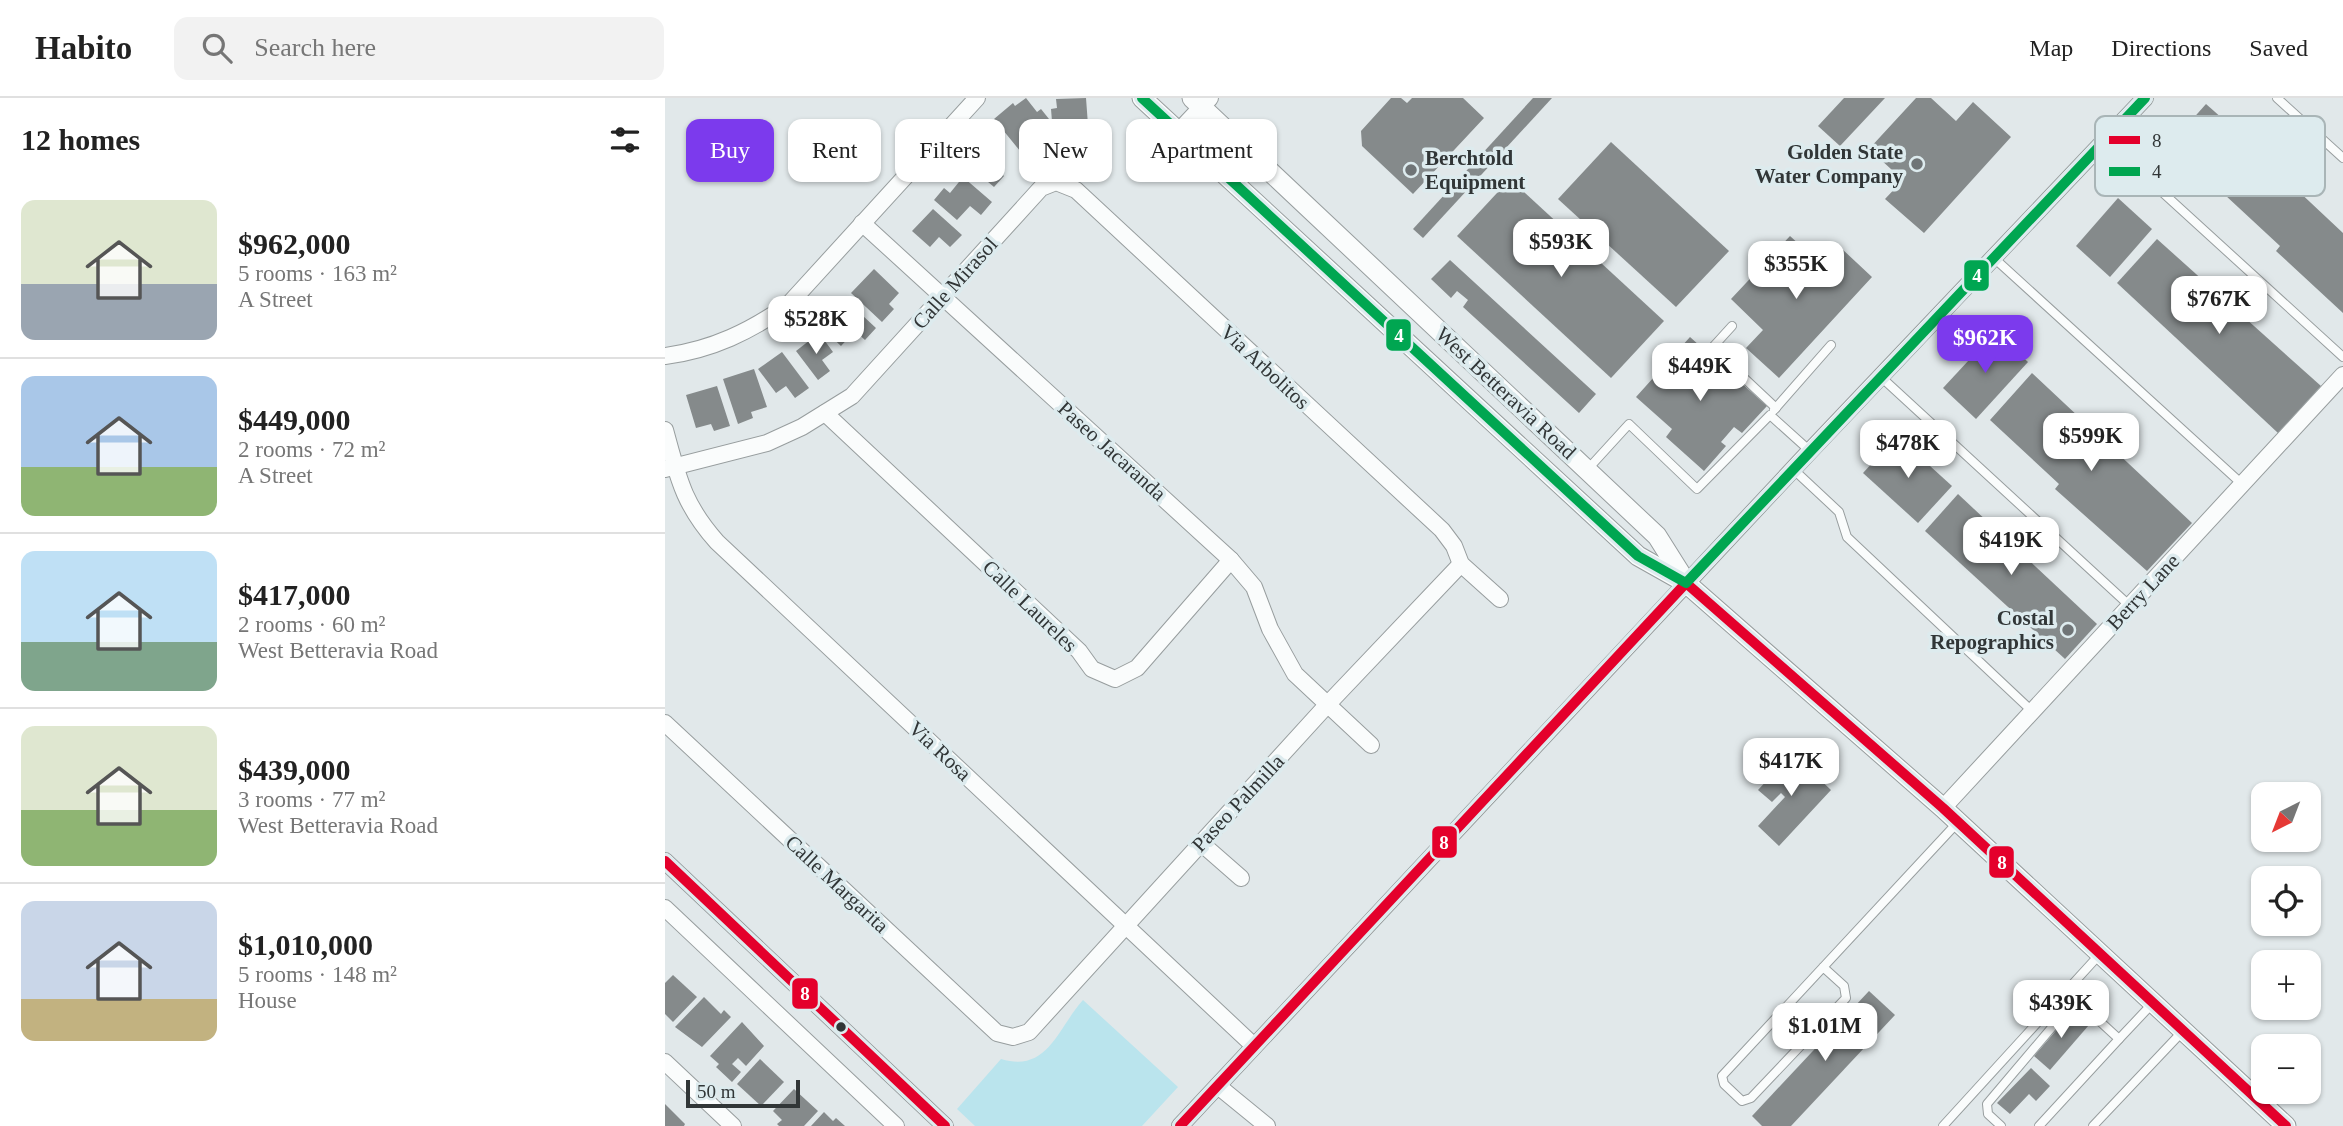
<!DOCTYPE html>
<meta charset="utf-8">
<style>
body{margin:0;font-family:Georgia,serif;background:#f2f2f2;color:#222;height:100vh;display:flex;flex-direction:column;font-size:26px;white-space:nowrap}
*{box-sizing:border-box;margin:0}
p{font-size:23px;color:#767676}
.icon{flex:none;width:38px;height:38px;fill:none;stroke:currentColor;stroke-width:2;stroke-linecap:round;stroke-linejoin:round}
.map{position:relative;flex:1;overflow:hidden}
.side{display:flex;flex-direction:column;background:#fff;width:665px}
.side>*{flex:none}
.guide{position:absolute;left:21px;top:21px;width:665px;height:63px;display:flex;gap:14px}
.needle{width:46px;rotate:222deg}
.fabs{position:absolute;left:1586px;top:684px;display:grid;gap:14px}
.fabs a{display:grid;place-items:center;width:70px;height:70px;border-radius:14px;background:#fff;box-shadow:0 2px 5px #0004;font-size:35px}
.scale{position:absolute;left:21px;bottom:18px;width:114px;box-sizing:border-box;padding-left:7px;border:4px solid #313637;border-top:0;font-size:19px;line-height:24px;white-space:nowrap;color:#313637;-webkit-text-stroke:5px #ddebee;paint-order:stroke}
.price{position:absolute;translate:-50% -60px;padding:0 16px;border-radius:14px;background:#fff;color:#222;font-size:23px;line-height:46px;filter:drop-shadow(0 2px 4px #0008)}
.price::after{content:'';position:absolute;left:50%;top:42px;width:21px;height:16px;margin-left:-10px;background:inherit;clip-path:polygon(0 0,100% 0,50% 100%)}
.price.on{background:#7c3aed;color:#fff}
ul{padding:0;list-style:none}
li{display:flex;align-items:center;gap:21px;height:175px;padding:0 21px}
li+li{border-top:2px solid #e0e0e0}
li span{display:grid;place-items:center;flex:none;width:196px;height:140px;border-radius:14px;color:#555}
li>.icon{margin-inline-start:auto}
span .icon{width:84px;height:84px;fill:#fffc;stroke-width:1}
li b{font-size:30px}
h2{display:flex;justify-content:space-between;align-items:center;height:84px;padding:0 21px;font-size:30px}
.pill{padding:0 24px;border-radius:14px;background:#fff;box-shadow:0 2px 5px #0004;font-size:24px;line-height:63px}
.pill.on{background:#7c3aed;color:#fff}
header{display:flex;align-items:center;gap:42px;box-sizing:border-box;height:98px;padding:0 35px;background:#fff;border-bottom:2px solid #e0e0e0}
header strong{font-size:33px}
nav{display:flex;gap:38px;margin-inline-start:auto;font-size:24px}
.search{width:490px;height:63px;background:#f2f2f2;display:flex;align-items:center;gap:18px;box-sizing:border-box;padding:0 24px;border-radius:14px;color:#767676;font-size:26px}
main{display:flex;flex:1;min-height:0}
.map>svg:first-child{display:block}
</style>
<header>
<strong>Habito</strong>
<div class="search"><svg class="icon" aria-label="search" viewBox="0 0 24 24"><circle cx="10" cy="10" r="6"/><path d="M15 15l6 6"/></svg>Search here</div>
<nav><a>Map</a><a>Directions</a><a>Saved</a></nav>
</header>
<main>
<section class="side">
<h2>12 homes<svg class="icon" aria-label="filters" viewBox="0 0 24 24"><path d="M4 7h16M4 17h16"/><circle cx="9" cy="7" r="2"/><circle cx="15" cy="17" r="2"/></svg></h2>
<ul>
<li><span style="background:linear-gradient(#dfe7d0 60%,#9aa5b1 0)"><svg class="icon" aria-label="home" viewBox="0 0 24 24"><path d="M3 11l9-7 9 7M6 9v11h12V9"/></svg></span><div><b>$962,000</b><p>5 rooms · 163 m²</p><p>A Street</p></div></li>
<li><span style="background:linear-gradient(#a9c7e8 65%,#8fb573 0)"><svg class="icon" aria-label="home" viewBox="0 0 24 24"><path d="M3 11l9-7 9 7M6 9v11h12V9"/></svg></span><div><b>$449,000</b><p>2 rooms · 72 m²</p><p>A Street</p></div></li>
<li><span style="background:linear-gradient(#bfe0f5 65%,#7fa58c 0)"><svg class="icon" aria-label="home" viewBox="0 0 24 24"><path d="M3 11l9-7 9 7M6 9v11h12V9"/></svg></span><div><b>$417,000</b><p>2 rooms · 60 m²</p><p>West Betteravia Road</p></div></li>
<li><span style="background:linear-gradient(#dfe7d0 60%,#8fb573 0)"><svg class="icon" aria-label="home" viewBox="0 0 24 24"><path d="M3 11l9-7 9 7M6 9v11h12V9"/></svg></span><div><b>$439,000</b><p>3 rooms · 77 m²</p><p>West Betteravia Road</p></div></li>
<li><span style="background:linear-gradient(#c9d6e8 70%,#c2b280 0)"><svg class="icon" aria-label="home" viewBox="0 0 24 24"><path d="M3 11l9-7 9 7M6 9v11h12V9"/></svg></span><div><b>$1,010,000</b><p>5 rooms · 148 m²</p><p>House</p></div></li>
</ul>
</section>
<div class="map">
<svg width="1678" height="1028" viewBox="0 0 1678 1028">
<rect width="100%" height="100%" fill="#e1e8ea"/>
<path fill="#bae4ed" d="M418,902l95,87 -36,39h-167l-18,-17 44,-50c47,14 56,-30 82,-59z"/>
<g fill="#858a8b">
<polygon points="361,0 372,14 376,11 384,21 364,37 373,48 360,59 329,21 348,5 350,8"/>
<polygon points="421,0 423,27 407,29 409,46 389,48 386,11 392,10 391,1"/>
<polygon points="726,0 736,0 742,5 747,0 798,0 819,20 748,96 697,48 696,33"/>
<polygon points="868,0 887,0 758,140 748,131"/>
<polygon points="1179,0 1220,0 1175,48 1153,28"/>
<polygon points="1251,0 1266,0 1291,23 1308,4 1346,39 1259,135 1220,101 1238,82 1204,51"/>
<polygon points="1541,6 1575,36 1534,82 1500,52"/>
<polygon points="946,44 1064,153 1011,209 893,101"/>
<polygon points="322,45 339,60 330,70 339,78 329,89 303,67"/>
<polygon points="1582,45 1678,135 1678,215 1611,153 1615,148 1546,84"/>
<polygon points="298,79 327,104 316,117 305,108 292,122 269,102 279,90 285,95"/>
<polygon points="845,81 999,223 946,280 792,138"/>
<polygon points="1453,100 1487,131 1445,179 1411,148"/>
<polygon points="268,111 297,137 285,149 274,139 265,149 247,133"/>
<polygon points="1125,138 1158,168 1176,150 1207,179 1114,280 1081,250 1098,232 1066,201"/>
<polygon points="1492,141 1656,288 1613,335 1452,185"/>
<polygon points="785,162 931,296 914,315 798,209 803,202 792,193 786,200 766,181"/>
<polygon points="209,171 234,195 224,206 229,211 217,224 186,195"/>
<polygon points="184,205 211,230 200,242 190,233 176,248 154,227 165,215 171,220"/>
<polygon points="1330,234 1363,264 1311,321 1278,290"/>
<polygon points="154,235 168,254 157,262 165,273 153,282 131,253"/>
<polygon points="1025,239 1102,308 1077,335 1069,329 1056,344 1061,348 1039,373 1001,339 1007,331 971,299"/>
<polygon points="117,254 144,290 130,300 121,288 111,295 93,271"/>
<polygon points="89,271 102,309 86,314 88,320 73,326 58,281"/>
<polygon points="1367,275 1527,425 1482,473 1390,391 1394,386 1325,322"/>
<polygon points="52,288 65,328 49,333 46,326 31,330 21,297"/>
<polygon points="1232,338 1287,388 1253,425 1198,375"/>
<polygon points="1293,396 1432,526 1400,561 1260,433"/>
<polygon points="1127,655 1166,692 1114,748 1093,728 1120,699 1116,695 1107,704 1093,692"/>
<polygon points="8,877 32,899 8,924 0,916 0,885"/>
<polygon points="1204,893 1230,917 1126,1028 1097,1028 1087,1018"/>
<polygon points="39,899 56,916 59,912 66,919 37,949 10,929"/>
<polygon points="1408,913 1424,927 1385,972 1369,958"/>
<polygon points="77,924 99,948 81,968 73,960 67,966 76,974 67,984 51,969 54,966 45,958"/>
<polygon points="95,961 119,984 96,1008 72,986"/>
<polygon points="1366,970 1385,988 1371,1003 1364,996 1345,1016 1332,1005"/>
<polygon points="129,991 153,1013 139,1028 114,1028 112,1026 117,1022 108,1013"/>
<polygon points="0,1006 20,1026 19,1028 0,1028"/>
<polygon points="159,1014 168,1023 171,1020 180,1028 146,1028"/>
</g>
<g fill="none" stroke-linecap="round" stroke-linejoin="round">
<defs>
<g id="service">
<polyline points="1612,0 1678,60"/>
<polyline points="1440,42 1678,259"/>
<polyline points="1329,160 1577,386"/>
<polyline points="1067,228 1047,250 1111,310"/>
<polyline points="1216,279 1465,508"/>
<polyline points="1109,312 1166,247"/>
<polyline points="1128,371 1174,414 1182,439 1367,613"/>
<polyline points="922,372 964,326 1032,391 1105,317 1145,353"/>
<polyline points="1158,869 1179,888 1181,900 1086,1000 1077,1003 1059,986 1057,978 1293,724"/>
<polyline points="1278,1028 1435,856"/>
<polyline points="1336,1028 1323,1016 1322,1006 1405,908 1417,907 1454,941 1487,906"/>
<polyline points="1374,1028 1454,941"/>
<polyline points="1428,1028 1517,934"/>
</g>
<g id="minor">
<polyline points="513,34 545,0"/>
<polyline points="197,125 566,462 589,489 605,531 630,576 706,647"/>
<path d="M0,258c47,-6 86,-25 124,-52l188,-206"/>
<polyline points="160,315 414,553 427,571 450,581 472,570 566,462"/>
<path d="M0,332c13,47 18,74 52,112l537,504"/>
<polyline points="0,371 102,345 137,329 187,298 376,90 391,84 411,92 777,432 789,448 796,466 835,501"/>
<polyline points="0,625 332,935 348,939 364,934 662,607 796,466"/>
<polyline points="1278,710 1678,277"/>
<polyline points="536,745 576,780"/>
<polyline points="0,763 280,1028"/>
<polyline points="0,810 231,1028"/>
<polyline points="0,964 68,1028"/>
<polyline points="553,988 602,1028"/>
<polyline points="515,1028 1145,353 1480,0"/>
</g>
<g id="tertiary">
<polyline points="477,0 973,458 1021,485 1278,710 1621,1028"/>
<polyline points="527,0 992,438 1021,484"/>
</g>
</defs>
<use href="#service" stroke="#979d9e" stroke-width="10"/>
<use href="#minor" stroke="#979d9e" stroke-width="18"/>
<use href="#tertiary" stroke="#979d9e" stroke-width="21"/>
<use href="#service" stroke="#fafcfc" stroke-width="8"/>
<use href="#minor" stroke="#fafcfc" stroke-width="16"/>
<use href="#tertiary" stroke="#fafcfc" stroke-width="19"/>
<defs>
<g id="bus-1">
<polyline points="0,763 280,1028"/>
<polyline points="515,1028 1021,485 1278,710 1621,1028"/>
</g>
<polyline id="bus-2" points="477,0 973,458 1021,485 1480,0"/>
</defs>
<use href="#bus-1" stroke="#ddebee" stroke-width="16"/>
<use href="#bus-2" stroke="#ddebee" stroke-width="16"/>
<use href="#bus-1" stroke="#e4002b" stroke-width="10"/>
<use href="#bus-2" stroke="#00a651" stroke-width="10"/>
</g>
<g fill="#6f7476" stroke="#ddebee" stroke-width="2.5">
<circle cx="1252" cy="66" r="7"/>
<circle cx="746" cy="72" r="7"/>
<circle cx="1403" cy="532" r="7"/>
</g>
<circle fill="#313637" stroke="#ddebee" stroke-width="2.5" cx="176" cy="929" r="6"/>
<g text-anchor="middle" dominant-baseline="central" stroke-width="7" stroke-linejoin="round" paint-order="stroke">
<g font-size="21" font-weight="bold" fill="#313637" stroke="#ddebee" text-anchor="end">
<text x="1238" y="54">Golden State<tspan x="1238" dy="24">Water Company</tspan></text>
<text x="760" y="60" text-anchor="start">Berchtold<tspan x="760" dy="24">Equipment</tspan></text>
<text x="1389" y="520">Costal<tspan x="1389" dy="24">Repographics</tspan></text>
</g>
<g font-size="21" fill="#313637" stroke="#ddebee">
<text transform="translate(290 185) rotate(-48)">Calle Mirasol</text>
<text transform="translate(600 269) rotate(43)">Via Arbolitos</text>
<text transform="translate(841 295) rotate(43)">West Betteravia Road</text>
<text transform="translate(447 353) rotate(42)">Paseo Jacaranda</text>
<text transform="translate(1478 494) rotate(-47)">Berry Lane</text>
<text transform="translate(365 508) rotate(44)">Calle Laureles</text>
<text transform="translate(275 653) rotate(43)">Via Rosa</text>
<text transform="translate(573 705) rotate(-47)">Paseo Palmilla</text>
<text transform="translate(172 786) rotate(43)">Calle Margarita</text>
</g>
</g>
<rect x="1430" y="18" width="230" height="80" rx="10" fill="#ddebee" stroke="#a9b5b7" stroke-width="2"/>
<rect x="1444" y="38" width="31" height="8" fill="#e4002b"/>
<rect x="1444" y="69" width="31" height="9" fill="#00a651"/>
<g font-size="19" fill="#313637">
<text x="1487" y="49">8</text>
<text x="1487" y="80">4</text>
</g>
<g stroke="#ddebee" stroke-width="2.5">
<rect x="1298" y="161" width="27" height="33" rx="7" fill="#00a651"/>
<rect x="720" y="220" width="27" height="34" rx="7" fill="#00a651"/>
<rect x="766" y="727" width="27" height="34" rx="7" fill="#e4002b"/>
<rect x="1323" y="747" width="27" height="34" rx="7" fill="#e4002b"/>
<rect x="126" y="879" width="28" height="33" rx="7" fill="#e4002b"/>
</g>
<g font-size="19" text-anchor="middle" font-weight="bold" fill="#fff">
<text x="1312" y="184">4</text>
<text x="734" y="244">4</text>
<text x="779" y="751">8</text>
<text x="1337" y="771">8</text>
<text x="140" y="902">8</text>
</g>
</svg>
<div class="fabs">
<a><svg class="needle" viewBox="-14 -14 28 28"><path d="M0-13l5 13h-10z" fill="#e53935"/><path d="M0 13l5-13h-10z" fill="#767676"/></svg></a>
<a><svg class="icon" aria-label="locate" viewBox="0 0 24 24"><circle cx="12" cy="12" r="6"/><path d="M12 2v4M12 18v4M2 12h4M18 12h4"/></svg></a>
<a>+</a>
<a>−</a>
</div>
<div class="scale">50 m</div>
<b class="price" style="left:896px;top:181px">$593K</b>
<b class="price" style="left:1131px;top:203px">$355K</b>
<b class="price" style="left:1554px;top:238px">$767K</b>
<b class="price" style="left:151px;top:258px">$528K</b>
<b class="price on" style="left:1320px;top:277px">$962K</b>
<b class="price" style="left:1035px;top:305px">$449K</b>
<b class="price" style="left:1426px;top:375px">$599K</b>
<b class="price" style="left:1243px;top:382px">$478K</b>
<b class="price" style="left:1346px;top:479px">$419K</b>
<b class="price" style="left:1126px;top:700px">$417K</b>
<b class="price" style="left:1396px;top:942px">$439K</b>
<b class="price" style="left:1160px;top:965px">$1.01M</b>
<div class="guide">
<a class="pill on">Buy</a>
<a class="pill">Rent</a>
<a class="pill">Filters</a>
<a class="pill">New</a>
<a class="pill">Apartment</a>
</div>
</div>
</main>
